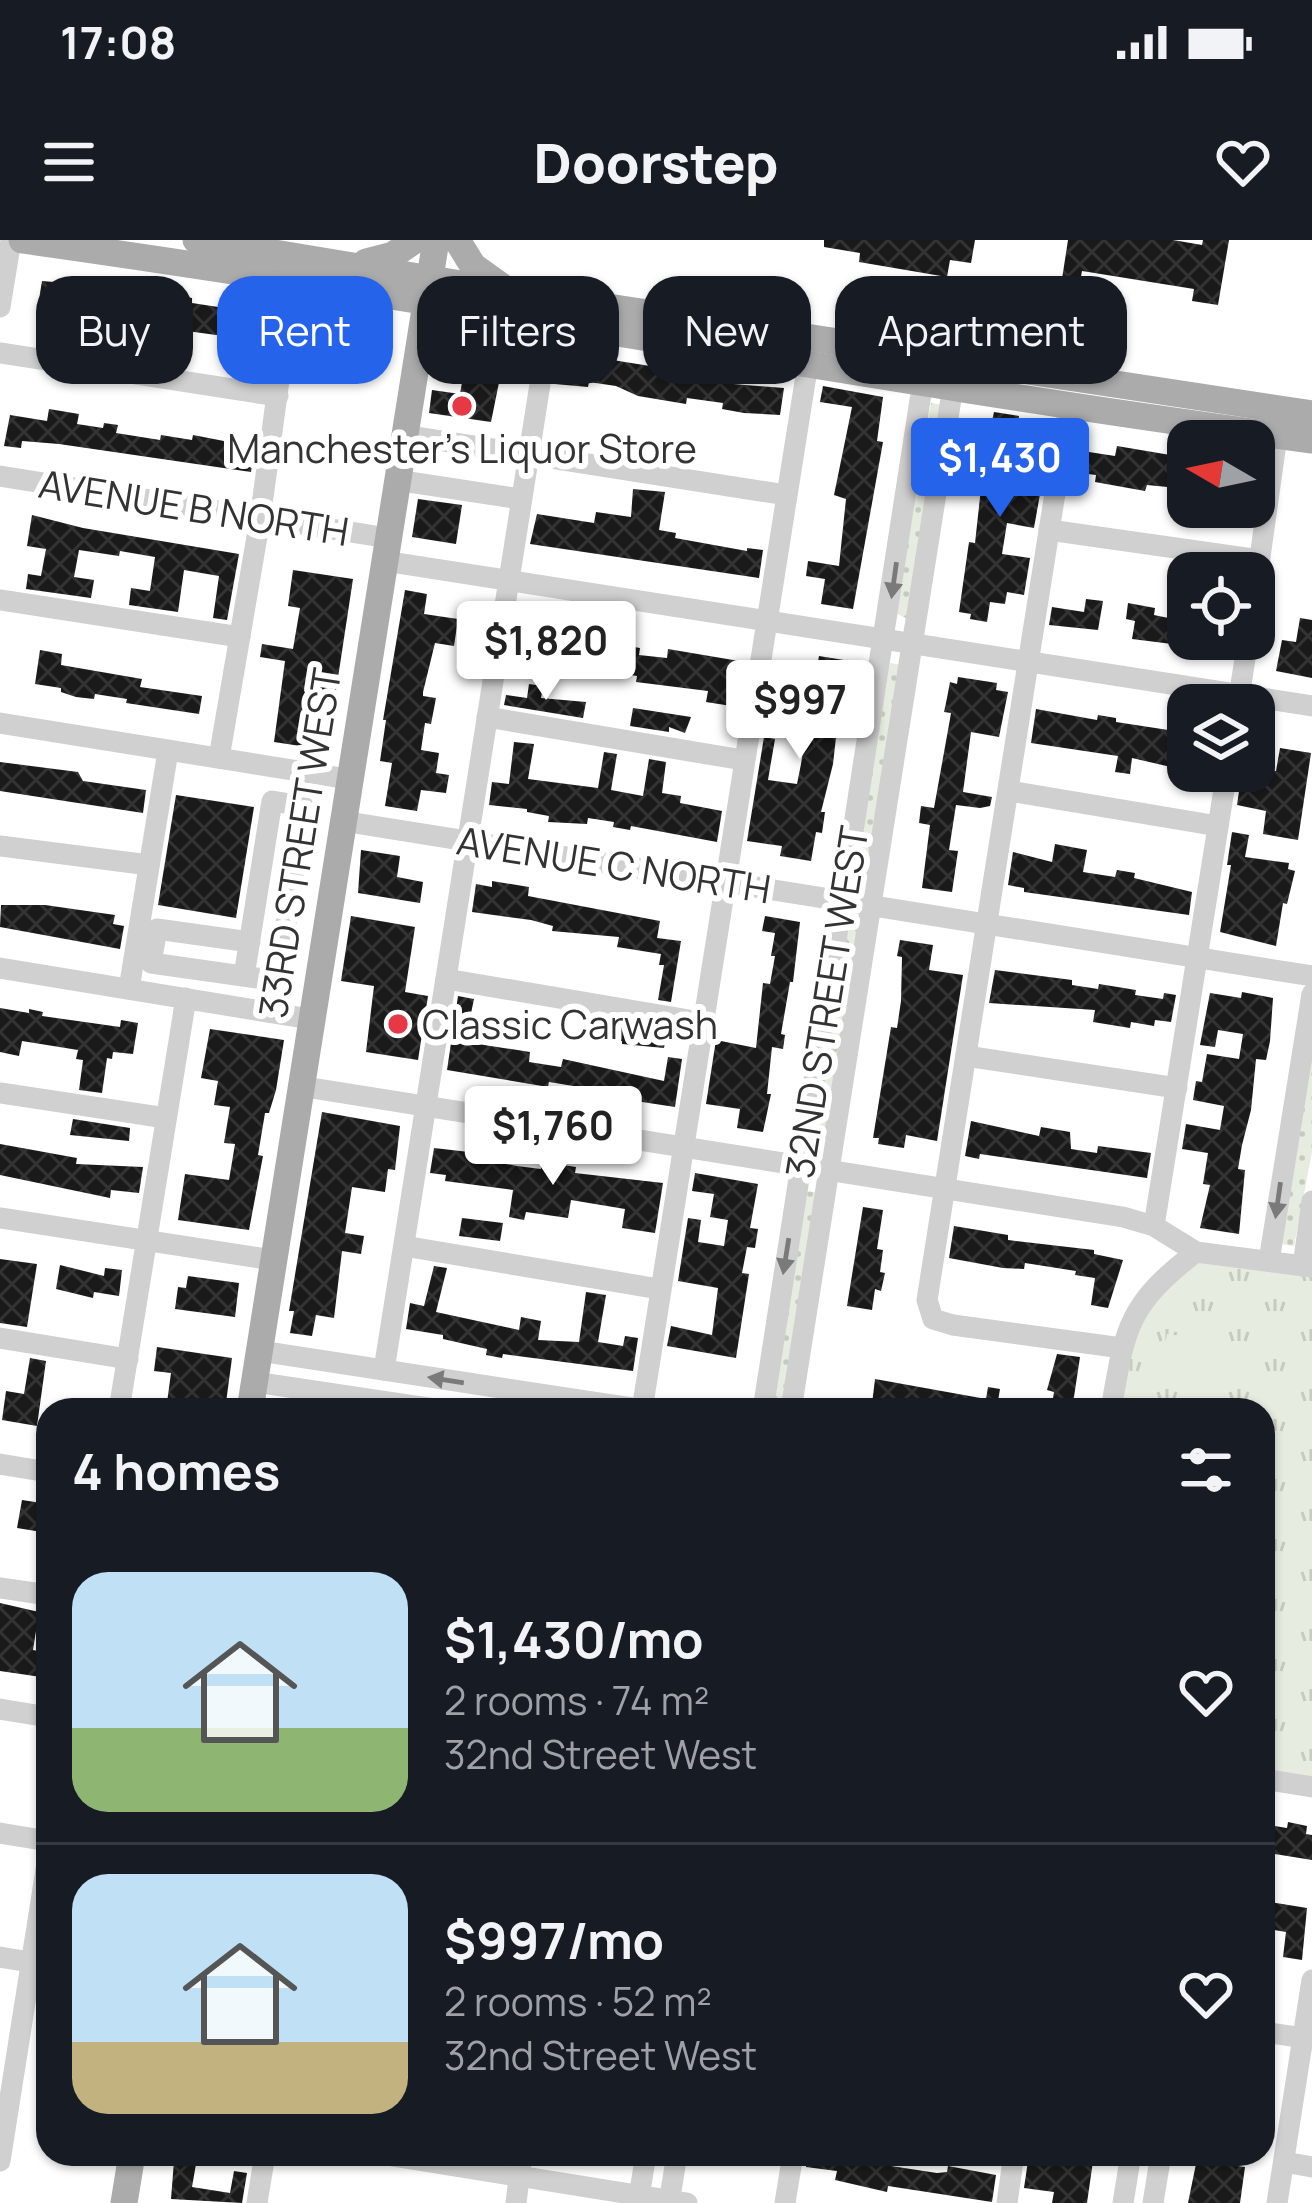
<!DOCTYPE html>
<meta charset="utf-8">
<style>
body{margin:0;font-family:Manrope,sans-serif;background:#242831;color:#f1f3f6;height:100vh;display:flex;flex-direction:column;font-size:45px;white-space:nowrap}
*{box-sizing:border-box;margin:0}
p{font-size:39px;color:#9ea1a6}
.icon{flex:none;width:66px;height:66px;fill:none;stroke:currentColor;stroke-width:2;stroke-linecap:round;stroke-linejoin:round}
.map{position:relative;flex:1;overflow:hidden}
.side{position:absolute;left:36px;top:1158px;width:1239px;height:768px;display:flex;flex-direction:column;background:#171b24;border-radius:36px;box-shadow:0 3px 9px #0004}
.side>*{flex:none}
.top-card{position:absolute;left:36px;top:36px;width:1242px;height:108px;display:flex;gap:24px}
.needle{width:78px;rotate:279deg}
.buttons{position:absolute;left:1167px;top:180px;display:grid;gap:24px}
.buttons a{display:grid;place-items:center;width:108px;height:108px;border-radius:24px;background:#171b24;box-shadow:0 3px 9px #0004;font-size:60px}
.price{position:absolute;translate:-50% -102px;padding:0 27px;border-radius:12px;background:#fff;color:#222;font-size:39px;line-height:78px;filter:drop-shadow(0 3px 6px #0008)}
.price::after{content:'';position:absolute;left:50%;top:72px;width:36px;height:27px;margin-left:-18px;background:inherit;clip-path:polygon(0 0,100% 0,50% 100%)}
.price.on{background:#2563eb;color:#fff}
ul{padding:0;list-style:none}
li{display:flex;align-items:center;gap:36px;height:300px;padding:0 36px}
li+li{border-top:3px solid #363941}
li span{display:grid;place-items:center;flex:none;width:336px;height:240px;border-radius:36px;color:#555}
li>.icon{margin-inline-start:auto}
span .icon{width:144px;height:144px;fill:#fffc;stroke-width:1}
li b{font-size:51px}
h2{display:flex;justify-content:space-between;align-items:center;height:144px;padding:0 36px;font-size:51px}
.tag{padding:0 42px;border-radius:36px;background:#171b24;box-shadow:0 3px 9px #0004;font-size:42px;line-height:108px}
.tag.on{background:#2563eb;color:#fff}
.status{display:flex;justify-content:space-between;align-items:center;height:84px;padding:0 60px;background:#171b24;direction:ltr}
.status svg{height:33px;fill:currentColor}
header{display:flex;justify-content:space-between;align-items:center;height:156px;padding:0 36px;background:#171b24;font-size:54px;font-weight:800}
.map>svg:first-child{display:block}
</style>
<div class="status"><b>17:08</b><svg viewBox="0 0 49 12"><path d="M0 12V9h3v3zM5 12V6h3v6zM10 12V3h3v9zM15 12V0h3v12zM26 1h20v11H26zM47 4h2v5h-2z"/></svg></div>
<header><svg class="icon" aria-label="menu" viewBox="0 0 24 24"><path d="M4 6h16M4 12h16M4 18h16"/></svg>Doorstep<svg class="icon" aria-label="heart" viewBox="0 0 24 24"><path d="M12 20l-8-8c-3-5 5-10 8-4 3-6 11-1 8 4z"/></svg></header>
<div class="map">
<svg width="1312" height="1963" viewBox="0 0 1312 1963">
<defs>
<pattern id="grass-dots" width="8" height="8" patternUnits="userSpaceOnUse" patternTransform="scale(3)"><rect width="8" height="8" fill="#e6ecdf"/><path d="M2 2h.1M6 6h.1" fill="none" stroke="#c6cbc0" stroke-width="1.8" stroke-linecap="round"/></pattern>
<pattern id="park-tufts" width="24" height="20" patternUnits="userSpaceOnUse" patternTransform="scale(3)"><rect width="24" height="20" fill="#e6ecdf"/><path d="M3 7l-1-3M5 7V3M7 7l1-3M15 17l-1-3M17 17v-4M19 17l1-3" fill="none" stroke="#c6cbc0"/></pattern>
<pattern id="building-cross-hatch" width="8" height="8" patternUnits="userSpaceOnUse" patternTransform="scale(3)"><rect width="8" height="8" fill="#1a1a1a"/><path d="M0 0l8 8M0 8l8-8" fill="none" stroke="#333"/></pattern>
</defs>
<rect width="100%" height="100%" fill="#fff"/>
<g fill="url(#grass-dots)">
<polygon points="931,163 942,165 908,379 895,373"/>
<polygon points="890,423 902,425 868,642 854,637"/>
<polygon points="848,688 859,690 827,905 813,900"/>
<polygon points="1312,788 1312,912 1294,1006 1281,1004"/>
<polygon points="806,951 821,953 787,1170 772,1169"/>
</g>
<polygon fill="url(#park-tufts)" points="1196,1012 1312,1027 1312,1547 1263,1539 1263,1170 1111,1170 1127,1085"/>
<polygon fill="#e6ecdf" points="1167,1094 1241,1104 1231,1141 1161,1131"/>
<g fill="url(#building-cross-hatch)">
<polygon points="824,0 975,0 971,23 950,20 947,37 859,22 860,13 824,7"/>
<polygon points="1068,0 1173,0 1202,5 1203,0 1229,0 1218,65 1192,61 1194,49 1082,31 1080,42 1062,39"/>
<polygon points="42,41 89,45 86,68 54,63 51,80 36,78"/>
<polygon points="151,52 192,58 192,63 271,75 267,102 187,91 185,105 143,99"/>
<polygon points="478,99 507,103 491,182 429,173 432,150 460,154 466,119 474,121"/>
<polygon points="575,114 675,130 675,134 721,140 721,143 784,148 780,175 744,173 722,169 723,163 687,158 686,164 638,156 616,146 589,142 588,147 555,144 560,116 574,118"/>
<polygon points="823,146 883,157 877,201 883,202 853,369 821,364 825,339 806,336 808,321 839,326 846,259 834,255 852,167 820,162"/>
<polygon points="49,169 79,174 77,184 103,188 104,183 118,185 116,193 160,200 161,195 192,200 193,195 255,207 251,232 59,204 22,201 21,208 4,206 10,175 47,181"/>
<polygon points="994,172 1019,176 1016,202 1040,206 1044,180 1051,181 1045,223 1016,219 1011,250 1040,254 1034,288 1007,283 1002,314 1030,318 1024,355 1007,352 1005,364 990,362 987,382 970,379 971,374 959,372 969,302 975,303 985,212"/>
<polygon points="1078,205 1089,207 1089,212 1115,216 1117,206 1188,218 1188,249 1147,245 1145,251 1095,242 1096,235 1088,234 1089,229 1074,227"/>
<polygon points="633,249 665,252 659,290 676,293 675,298 747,311 747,308 763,310 759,338 530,304 537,274 594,283 596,272 631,277"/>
<polygon points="418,259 462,265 456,304 412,297"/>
<polygon points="32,275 83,288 239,314 227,380 213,378 219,336 184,330 178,372 129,365 131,348 150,351 155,317 120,311 119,316 79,310 74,337 94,340 91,358 26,349 28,334 41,336 46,309 27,306"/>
<polygon points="293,330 353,339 327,510 274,502 285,421 260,417 262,404 293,409 300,368 288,366"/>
<polygon points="405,350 427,354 424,374 458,379 454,406 435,403 423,452 423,456 436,458 431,484 425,483 421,510 439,513 436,533 449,535 446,553 421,550 417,571 385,566 392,523 380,521 386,480 383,480"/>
<polygon points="1086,359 1103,361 1098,390 1049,385 1052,367 1084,372"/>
<polygon points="1128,363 1155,368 1154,375 1188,382 1188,406 1132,399 1135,381 1126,379"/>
<polygon points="1300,378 1312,380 1312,438 1276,431 1282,400 1296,402"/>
<polygon points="518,381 551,387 550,393 640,408 639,415 667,418 668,409 745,422 738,467 706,462 708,451 636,442 637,436 591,429 590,434 570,431 571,426 548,422 549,416 513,410"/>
<polygon points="40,410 62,414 61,425 142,439 140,447 202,456 199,474 126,463 127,459 95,454 94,459 76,457 61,452 61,448 35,444"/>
<polygon points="819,416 850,421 848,436 843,435 833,524 821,572 825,572 822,593 816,592 811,621 780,616 782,606 747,601 764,497 775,499 768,540 797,544 801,524 805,498 798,497 801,476 768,471 774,435 808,440 808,435 815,437"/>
<polygon points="958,437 997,443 996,450 1008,452 999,497 971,492 963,552 992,557 990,566 980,568 956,565 949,610 958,611 952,652 922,648 930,585 919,583 921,566 934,568 950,479 951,473 944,472 947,458 950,442 957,444"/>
<polygon points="529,444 543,446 541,458 586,462 583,478 504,465 506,455 527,458"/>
<polygon points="633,468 691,477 685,493 669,487 669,492 630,486"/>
<polygon points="1036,469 1097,480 1098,475 1116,478 1116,482 1188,493 1188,531 1132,518 1130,534 1115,532 1118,516 1031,503"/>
<polygon points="514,502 534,504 528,539 598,548 604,512 617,514 611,550 643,556 649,519 666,522 662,553 681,556 680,563 722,571 717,602 631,586 630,590 613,587 614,582 588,578 587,584 548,582 549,576 527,572 527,569 489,565 492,542 509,544"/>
<polygon points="1280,508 1311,513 1298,600 1263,594 1266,571 1237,565 1242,531 1276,531"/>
<polygon points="0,522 78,532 83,541 146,550 143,573 0,551"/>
<polygon points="176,555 254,567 236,678 158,665"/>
<polygon points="1232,592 1249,595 1245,617 1289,623 1288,629 1295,631 1287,664 1283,663 1276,706 1220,692 1231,625 1227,625"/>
<polygon points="1055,604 1087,610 1083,632 1115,637 1117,630 1135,633 1134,638 1192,652 1189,675 1024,652 1024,648 1008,645 1013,612 1052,622"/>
<polygon points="361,610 400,616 397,637 423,642 420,663 358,653"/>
<polygon points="492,641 529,647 528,656 660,681 657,698 681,701 671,762 658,760 664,725 659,725 661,714 617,707 619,697 552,691 553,686 531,680 472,672 476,644 492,647"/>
<polygon points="1,665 45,665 115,675 113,684 124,686 120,709 0,687"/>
<polygon points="351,676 415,687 405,752 428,756 418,820 366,812 374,746 341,741"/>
<polygon points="765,676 800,682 793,742 790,742 781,794 785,795 783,809 772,807 767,854 771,854 763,892 737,888 740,869 706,864 716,800 756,808 763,743 770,744 775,716 771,716 775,693 762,691"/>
<polygon points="900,700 933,705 929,730 963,735 937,901 906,895 904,908 878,904 879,898 873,898 891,787 897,788 901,761 902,717 897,716"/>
<polygon points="995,730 1072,740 1072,745 1098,749 1099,744 1136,750 1135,755 1163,759 1164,753 1176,755 1171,782 1155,780 1154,786 1131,782 1130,788 1093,782 1095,770 989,763"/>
<polygon points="1242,752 1273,758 1270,801 1266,820 1256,819 1251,870 1242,905 1238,929 1245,930 1239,994 1200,988 1210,945 1203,944 1208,913 1182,909 1186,884 1220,890 1224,866 1193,860 1196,841 1202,842 1207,814 1239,819 1243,794 1218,790 1215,807 1200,805 1210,753 1241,758"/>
<polygon points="458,756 474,759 465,802 530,812 529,822 561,827 563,819 664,841 668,817 682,819 675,867 616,858 616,854 592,849 549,842 548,847 447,830"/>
<polygon points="0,768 29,773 29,769 43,772 42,776 120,787 121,780 138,783 133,814 113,812 112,819 107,818 102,853 79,850 83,820 76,819 78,810 22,801 19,816 0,812"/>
<polygon points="599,780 667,791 664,808 622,804 622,801 597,797"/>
<polygon points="210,789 284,800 276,850 269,873 265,873 258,915 263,916 249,990 178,980 185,934 229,940 235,904 224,903 230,867 214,865 218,841 201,838"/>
<polygon points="322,872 400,886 395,930 388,929 385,952 352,947 345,993 364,996 361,1014 342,1011 334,1078 316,1075 312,1096 290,1093 294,1071 289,1071"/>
<polygon points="73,879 130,888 129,901 70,895"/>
<polygon points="971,881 1039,896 1041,887 1070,892 1071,909 1097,913 1098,906 1151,913 1147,938 980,914 979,919 965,916"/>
<polygon points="0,904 77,918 76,924 143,927 139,953 111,950 110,958 0,935"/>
<polygon points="434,908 469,912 490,917 490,921 517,926 541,929 542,922 576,927 575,933 663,943 655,993 622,988 625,969 571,960 568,978 526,972 524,980 509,977 513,950 445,941 446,935 430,933"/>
<polygon points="695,933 758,944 750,988 758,989 755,1008 747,1007 742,1033 749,1034 736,1118 667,1106 671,1086 712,1095 718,1048 678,1041 688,978 701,980 698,1002 724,1006 728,980 710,977 714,954 692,951"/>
<polygon points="863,967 883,970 877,1009 883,1010 880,1032 885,1033 881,1051 875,1049 872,1070 847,1066"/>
<polygon points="462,978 503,983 500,1001 459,996"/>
<polygon points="954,986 1008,995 1008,1000 1094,1010 1094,1014 1123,1020 1108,1068 1091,1065 1095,1038 1075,1035 1076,1031 1025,1023 1024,1029 1003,1028 949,1018"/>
<polygon points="0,1019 37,1024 27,1087 0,1083"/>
<polygon points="60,1025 104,1036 105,1028 122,1030 119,1056 94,1052 93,1058 56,1049"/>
<polygon points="434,1026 447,1028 436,1072 519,1090 521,1077 541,1081 538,1100 579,1102 586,1052 606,1055 598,1102 623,1106 625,1096 638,1098 633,1131 503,1114 502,1118 486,1115 487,1109 443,1099 443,1095 406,1089 410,1063 424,1066"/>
<polygon points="188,1036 239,1043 235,1077 175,1069 178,1047 186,1048"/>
<polygon points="157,1107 232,1118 225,1170 166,1170 171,1133 154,1131"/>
<polygon points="1057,1114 1080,1117 1072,1170 1051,1170 1054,1152 1047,1150"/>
<polygon points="30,1118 46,1121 37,1186 2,1180 6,1151 24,1154"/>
<polygon points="875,1139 986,1159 988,1147 1000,1149 998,1161 1008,1163 1008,1170 925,1170 872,1164"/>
<polygon points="22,1260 48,1264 48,1293 17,1288"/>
<polygon points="0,1363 39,1372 33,1410 38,1411 37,1417 48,1418 48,1438 0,1431"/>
<polygon points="1288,1582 1307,1586 1306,1594 1312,1595 1312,1620 1263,1612 1263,1584 1287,1588"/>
<polygon points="1263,1661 1307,1668 1302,1720 1283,1717 1286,1692 1263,1688"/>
<polygon points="808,1914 874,1914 873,1917 892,1920 891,1926 937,1933 947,1932 948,1926 996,1935 992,1962 888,1946 887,1952 835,1940 837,1931 806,1927"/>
<polygon points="1029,1914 1093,1921 1087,1963 1052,1963 1054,1952 1024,1948"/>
<polygon points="1198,1914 1225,1914 1223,1924 1245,1927 1240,1963 1188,1963"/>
<polygon points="174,1921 196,1924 192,1947 230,1953 234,1931 247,1933 242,1963 171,1959"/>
</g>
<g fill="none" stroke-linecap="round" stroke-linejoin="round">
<g stroke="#d0d0d0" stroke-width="21">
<polyline points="0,67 11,0"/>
<polyline points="0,113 278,156"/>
<polyline points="1069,165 927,1060 933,1079 953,1085 1122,1108"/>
<polyline points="404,195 786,255"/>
<polyline points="0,236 388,298"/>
<polyline points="396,240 521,259"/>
<polyline points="1049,290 1260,320"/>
<polyline points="384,321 1312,466"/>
<polyline points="0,360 240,397"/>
<polyline points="1254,360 1277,196"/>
<polyline points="1238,464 1248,399"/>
<polyline points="487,477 743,520"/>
<polyline points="0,483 348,539"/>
<polyline points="219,518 260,279 293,38"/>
<polyline points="1009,551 1218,586"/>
<polyline points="342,581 1312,736"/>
<polyline points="0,606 149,625"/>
<polyline points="0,728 310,779"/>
<polyline points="244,736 272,561 303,566 278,741 151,723 157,689 250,702"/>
<polyline points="446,739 701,782"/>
<polyline points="129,749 168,511"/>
<polyline points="966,816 1177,848"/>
<polyline points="299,846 1123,977 1154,986 1196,1012 1312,1027"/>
<polyline points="0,853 166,878"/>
<polyline points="0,978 273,1020"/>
<polyline points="1154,986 1227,531"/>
<polyline points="404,1006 659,1049"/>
<polyline points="1269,1021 1312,754"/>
<polyline points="1303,1026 1312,961"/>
<polyline points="0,1098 128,1119"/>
<polyline points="260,1111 645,1170"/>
<polyline points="384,1130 550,81"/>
<polyline points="254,1142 441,1170"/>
<polyline points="119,1170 186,758"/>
<polyline points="642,1170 808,123"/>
<polyline points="763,1170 923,141"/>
<polyline points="791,1170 953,146"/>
<path d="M1111,1170c14,-82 16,-105 85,-158"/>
<polyline points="0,1224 48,1232"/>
<polyline points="0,1348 48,1355"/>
<polyline points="0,1469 48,1477"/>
<polyline points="1263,1539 1312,1547"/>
<polyline points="0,1593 48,1601"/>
<polyline points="0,1717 48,1725"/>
<polyline points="1263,1792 1312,1799"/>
<polyline points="380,1914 687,1963"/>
<polyline points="0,1921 48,1617"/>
<polyline points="1284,1922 1312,1927"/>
<polyline points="257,1963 265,1914"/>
<polyline points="516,1963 522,1914"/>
<polyline points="638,1963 646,1914"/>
<polyline points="669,1963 677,1914"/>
<polyline points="785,1963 793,1914"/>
<polyline points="1007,1963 1014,1914"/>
<polyline points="1123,1963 1131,1914"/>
<polyline points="1153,1963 1161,1914"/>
<polyline points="1277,1963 1312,1740"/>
</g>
<g stroke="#ababab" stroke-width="27">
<path d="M22,0c431,60 859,143 1290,200"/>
<polyline points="196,0 509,52 1312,174"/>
<polyline points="457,0 473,26 501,46"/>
<polyline points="366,22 393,15 415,0"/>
<polyline points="250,1170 436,0"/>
<polyline points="124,1963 132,1914"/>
</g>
</g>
<defs><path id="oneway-solid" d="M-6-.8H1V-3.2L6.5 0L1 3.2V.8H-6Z" transform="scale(3)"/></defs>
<g fill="#7a7a7a">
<use href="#oneway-solid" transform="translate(894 340) rotate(98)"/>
<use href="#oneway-solid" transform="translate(1278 960) rotate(98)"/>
<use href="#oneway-solid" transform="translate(786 1016) rotate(99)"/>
<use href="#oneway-solid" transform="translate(446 1140) rotate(-171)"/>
</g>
<g fill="#e63946" stroke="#fff" stroke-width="4.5">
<circle cx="462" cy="166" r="12"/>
<circle cx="398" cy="784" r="12"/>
</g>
<g text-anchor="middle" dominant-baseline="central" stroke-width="12" stroke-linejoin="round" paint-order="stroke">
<g font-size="39" fill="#333" stroke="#fff">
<text x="462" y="208">Manchester's Liquor Store</text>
<text x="422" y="784" text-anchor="start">Classic Carwash</text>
</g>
<g font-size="39" fill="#333" stroke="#fff">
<text transform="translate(194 267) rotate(9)">AVENUE B NORTH</text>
<text transform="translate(299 603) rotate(-81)">33RD STREET WEST</text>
<text transform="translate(614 624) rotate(9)">AVENUE C NORTH</text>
<text transform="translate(826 762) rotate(-81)">32ND STREET WEST</text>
</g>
</g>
</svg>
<div class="buttons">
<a><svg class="needle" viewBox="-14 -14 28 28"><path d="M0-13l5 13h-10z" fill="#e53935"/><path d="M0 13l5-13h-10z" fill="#9ea1a6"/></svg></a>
<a><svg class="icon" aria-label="locate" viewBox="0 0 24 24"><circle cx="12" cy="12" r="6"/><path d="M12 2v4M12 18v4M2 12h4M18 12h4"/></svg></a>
<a><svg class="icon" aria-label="layers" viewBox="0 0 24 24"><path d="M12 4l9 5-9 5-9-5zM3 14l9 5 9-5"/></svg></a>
</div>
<b class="price on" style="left:1000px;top:280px">$1,430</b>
<b class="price" style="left:546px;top:463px">$1,820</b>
<b class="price" style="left:800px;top:522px">$997</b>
<b class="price" style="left:553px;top:948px">$1,760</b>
<div class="top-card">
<a class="tag">Buy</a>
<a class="tag on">Rent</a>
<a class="tag">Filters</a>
<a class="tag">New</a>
<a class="tag">Apartment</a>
</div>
<section class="side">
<h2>4 homes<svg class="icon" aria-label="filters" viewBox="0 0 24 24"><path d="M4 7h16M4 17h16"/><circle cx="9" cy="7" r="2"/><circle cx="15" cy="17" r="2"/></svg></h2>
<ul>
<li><span style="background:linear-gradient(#bfe0f5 65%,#8fb573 0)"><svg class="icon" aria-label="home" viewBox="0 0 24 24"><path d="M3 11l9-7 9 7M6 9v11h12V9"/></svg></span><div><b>$1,430/mo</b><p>2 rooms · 74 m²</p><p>32nd Street West</p></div><svg class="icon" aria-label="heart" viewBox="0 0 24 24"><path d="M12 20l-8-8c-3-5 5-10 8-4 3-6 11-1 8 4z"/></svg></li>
<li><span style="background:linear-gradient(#bfe0f5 70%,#c2b280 0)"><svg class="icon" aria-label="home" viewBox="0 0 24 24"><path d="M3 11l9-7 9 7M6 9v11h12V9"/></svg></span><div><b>$997/mo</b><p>2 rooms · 52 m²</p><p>32nd Street West</p></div><svg class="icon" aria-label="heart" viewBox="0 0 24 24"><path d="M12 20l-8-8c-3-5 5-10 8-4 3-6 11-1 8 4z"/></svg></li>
</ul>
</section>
</div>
